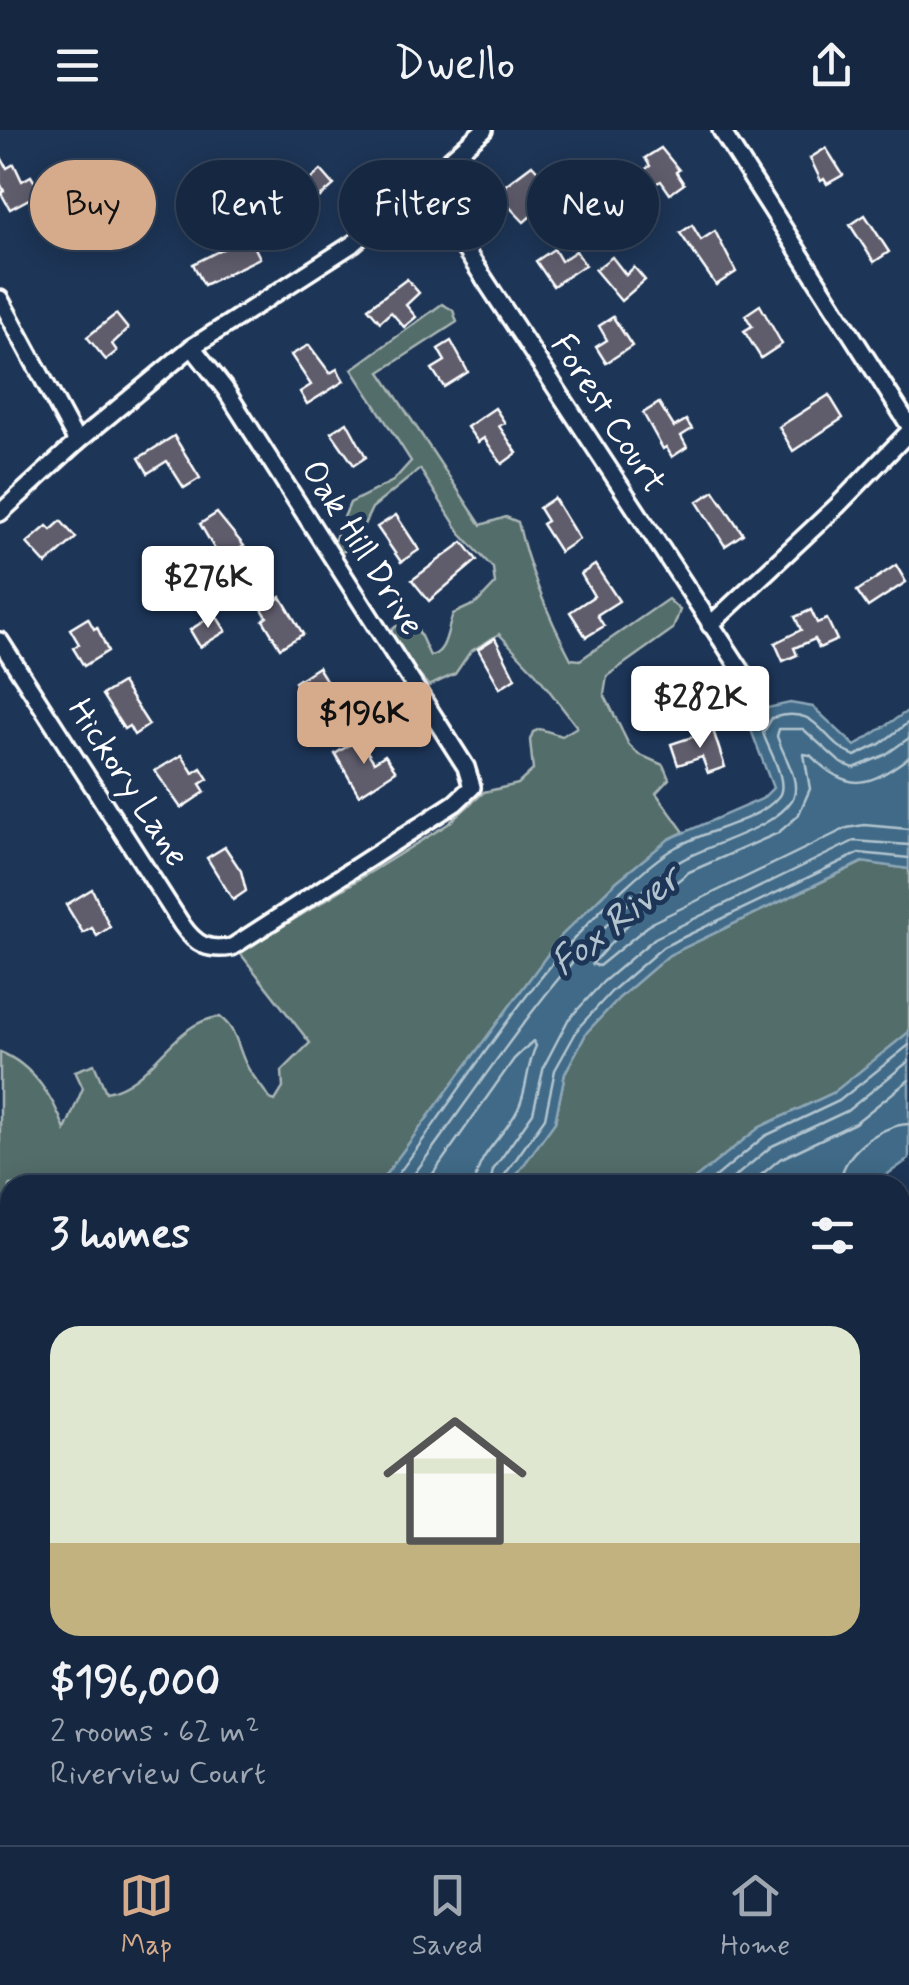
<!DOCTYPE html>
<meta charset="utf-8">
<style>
body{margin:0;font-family:Mynerve,sans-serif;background:#23344c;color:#f1f3f6;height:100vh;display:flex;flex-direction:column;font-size:38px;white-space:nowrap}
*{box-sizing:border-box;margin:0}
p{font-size:32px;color:#9ea6b1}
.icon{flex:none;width:55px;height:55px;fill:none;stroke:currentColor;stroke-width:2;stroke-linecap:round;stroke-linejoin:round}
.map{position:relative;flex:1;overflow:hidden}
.panel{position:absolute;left:0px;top:1045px;width:910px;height:670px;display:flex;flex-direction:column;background:#162841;border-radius:30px 30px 0 0;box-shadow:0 5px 25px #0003,0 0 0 2px #35445a}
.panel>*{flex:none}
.top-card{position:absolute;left:30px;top:30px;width:850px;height:90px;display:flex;gap:20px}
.price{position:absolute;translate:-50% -85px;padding:0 22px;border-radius:10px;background:#fff;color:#222;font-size:32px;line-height:65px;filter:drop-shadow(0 2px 5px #0008)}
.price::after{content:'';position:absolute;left:50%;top:60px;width:30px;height:22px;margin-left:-15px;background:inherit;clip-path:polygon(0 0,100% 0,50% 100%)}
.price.selected{background:#d6ab8b;color:#111}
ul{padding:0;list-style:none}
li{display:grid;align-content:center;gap:20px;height:530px;padding:0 50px}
li span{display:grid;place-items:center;height:310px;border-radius:30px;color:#555}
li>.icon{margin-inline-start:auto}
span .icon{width:180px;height:180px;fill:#fffc;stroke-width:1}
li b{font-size:42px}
h2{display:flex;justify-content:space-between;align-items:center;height:120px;padding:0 50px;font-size:42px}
.tag{padding:0 35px;border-radius:45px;background:#162841;box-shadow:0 5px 25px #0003,0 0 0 2px #35445a;font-size:35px;line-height:90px}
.tag.selected{background:#d6ab8b;color:#111}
header{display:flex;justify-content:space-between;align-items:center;height:130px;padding:0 50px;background:#162841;font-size:45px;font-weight:600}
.dock{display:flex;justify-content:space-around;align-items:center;height:140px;border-top:2px solid #35445a;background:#162841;font-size:28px;color:#9ea6b1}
.dock a{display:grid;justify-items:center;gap:5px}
.dock .selected{color:#d6ab8b}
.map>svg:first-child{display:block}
</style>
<header><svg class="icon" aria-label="menu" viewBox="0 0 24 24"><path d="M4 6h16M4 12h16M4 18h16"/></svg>Dwello<svg class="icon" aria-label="share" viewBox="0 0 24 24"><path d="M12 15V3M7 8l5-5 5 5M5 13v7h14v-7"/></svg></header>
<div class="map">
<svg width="909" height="1715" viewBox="0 0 909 1715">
<rect width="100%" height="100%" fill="#1d3557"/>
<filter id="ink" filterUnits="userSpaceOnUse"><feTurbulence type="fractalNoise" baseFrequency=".01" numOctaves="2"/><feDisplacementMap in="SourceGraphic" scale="20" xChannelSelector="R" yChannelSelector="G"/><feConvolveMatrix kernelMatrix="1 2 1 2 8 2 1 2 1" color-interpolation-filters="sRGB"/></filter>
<g filter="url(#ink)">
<g fill="#536d6b" stroke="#a9b6b5" stroke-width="2.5">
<path d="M442,174l11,6 4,12 -77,50 101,153 25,-8 12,5c11,48 29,92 53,137l9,1 88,-61 12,11 -7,19 -66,47 -3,18 25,51 9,9 25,11 6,14 -13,14 28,39 -15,7 -52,42 -55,54 -184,250h-368v290l-10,-4v-419c33,13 54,47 65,78l18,-42 -8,-17 19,-7 12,28c48,-9 66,-71 114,-75 21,16 17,38 32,57 5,7 12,16 18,25l5,2 8,-13 -1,-17 28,-28 -70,-90 208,-129 36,-32 34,-8 15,-14 -3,-30 3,-8 7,-3 22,7 15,-9 -42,-55 -36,-38 -29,18 -15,22 -26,12 -21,-23 -18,-32 13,-10 12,2 15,33c17,-3 17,-27 23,-42l24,-11 18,-19 -2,-16 -32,-34 -41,-65 -48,39 -20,42 -15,2 -3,-11 16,-38 43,-22 18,-20 -59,-92z"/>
<polygon points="863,732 909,739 909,902 833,963 760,997 687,1055 509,1055 555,992 565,943 587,902 619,868 669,825"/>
<polygon points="909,1115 909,1586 900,1602 900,1120"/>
</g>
<g fill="#406b87" stroke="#8ca6b7" stroke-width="2.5">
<polygon points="790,573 813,577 855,616 909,580 909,739 862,732 669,825 619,868 587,902 565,943 555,992 509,1055 378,1055 562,805 617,751 669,709 762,669 773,658 751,600 767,578"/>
<polygon points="909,902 909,1029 872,1055 687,1055 760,997 833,963"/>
<polygon points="10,1425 10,1612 0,1621 0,1431"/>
</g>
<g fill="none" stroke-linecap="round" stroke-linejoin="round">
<g stroke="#b3c4cf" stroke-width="2.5">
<path d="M909,627c-42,31 -60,36 -99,-2l-6,-1 6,35 -12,27 -20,17 -89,39 -47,37 -50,55 7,2 54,-44 194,-94 17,-3 45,4"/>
<path d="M390,1055c75,-99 140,-211 232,-295 16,-15 35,-32 54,-43 28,-16 83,-26 102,-50 12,-14 -10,-48 -15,-64l9,-15c48,-15 48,24 83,38l25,-12 29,-22"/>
<path d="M406,1055c82,-109 153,-229 261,-315 32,-26 104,-37 125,-70 11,-18 -10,-46 -15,-64l2,-7h24l38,34 13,5 31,-13 24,-17"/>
<path d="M425,1055l89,-126 19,-18 3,5c-10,20 -8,43 -18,63 -12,26 -42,45 -43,76"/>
<polyline points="490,1055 493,1040 533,983 544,936 568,890 603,852 655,808 854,711 909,715"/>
<polyline points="502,1055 504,1046 545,988 555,940 579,897 612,861 663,817 859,723 909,728"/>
<polyline points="706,1055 765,1006 839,971 909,915"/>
<polyline points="725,1055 772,1016 847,981 909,931"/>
<polyline points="749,1055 780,1029 855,993 909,950"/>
<path d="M840,1055c1,-31 39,-60 69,-61"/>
</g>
</g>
<g fill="#5f5b6c" stroke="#fff" stroke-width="2.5">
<polygon points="661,18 679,40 676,42 684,54 670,64 661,51 637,62 630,50 650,36 645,28"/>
<polygon points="826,18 843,45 827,54 824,49 821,51 810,28"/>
<polygon points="0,25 7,38 14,34 22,51 31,46 45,69 35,75 31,68 10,79 1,63 4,61 0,53"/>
<polygon points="532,35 545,49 535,58 544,68 535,75 539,79 524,92 498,65 506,58 504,56"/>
<polygon points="321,40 334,55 311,75 298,61"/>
<polygon points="865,85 889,122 874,132 850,95"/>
<polygon points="692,95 701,110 715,101 736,142 716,155 680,103"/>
<polygon points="249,106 260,128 204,155 193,134"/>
<polygon points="554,119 561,131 576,121 585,135 553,156 536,131"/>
<polygon points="612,127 626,145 634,137 645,150 621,171 595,140"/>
<polygon points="407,149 419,163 406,175 416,187 404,197 391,182 380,192 368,178"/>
<polygon points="760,175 782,214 761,228 744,201 752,196 745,185"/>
<polygon points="116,184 128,199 112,214 117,221 106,230 87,207"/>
<polygon points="613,187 632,216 606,233 596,217 607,210 599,196"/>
<polygon points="451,211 468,242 444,257 432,239 445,231 438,219"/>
<polygon points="309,215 330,243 337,239 344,251 307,274 300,262 311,255 291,225"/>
<polygon points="829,265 843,288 793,321 779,297"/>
<polygon points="659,273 674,297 686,290 692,299 681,306 687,317 672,327 666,317 663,319 643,283"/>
<polygon points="495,278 505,293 499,296 517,323 502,334 484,308 478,312 467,297"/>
<polygon points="347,292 366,327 354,335 331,302"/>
<polygon points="174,306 200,348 184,358 167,331 148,343 139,328"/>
<polygon points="714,361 743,404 725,416 697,372"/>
<polygon points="554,368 579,409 560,422 542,394 547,391 539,378"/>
<polygon points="217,383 244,416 221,430 200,394"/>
<polygon points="396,385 419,420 401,432 377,397"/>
<polygon points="61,391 76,408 46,434 27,413 47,396 51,400"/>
<polygon points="463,412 477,430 429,471 412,450"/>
<polygon points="595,435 619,471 597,485 604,496 586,507 570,482 594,466 581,444"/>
<polygon points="896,435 906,452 868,477 857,461"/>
<polygon points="281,467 303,504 280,518 263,490 267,487 262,479"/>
<polygon points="811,480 817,493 827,489 837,510 819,518 815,509 794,518 797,525 783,531 775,513 801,500 795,487"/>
<polygon points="215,484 226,501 200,517 190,500"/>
<polygon points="88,488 94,499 97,497 108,521 84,536 73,518 79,514 70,499"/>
<polygon points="495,508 515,548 500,558 478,519"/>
<polygon points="318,537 326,550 320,554 332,574 348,564 357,579 343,587 341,583 322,594 311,576 303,581 296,568 303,564 295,552"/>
<polygon points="122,553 149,595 134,605 129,596 124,599 102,565"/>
<polygon points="713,600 725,637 708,643 702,627 678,635 671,614"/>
<polygon points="359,609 374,632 385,625 396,641 359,665 335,624"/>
<polygon points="182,625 193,643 201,638 208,649 200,654 205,662 181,678 155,641"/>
<polygon points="225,717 241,741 246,761 233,770 207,728"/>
<polygon points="92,759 110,797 97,806 92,798 83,803 66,775"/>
<polygon points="558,1705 612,1705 601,1715 548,1715"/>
</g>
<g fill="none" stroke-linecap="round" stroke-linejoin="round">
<defs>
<g id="minor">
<polyline points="721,0 909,295"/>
<polyline points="422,54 745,546"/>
<polyline points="0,169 77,312"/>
<polyline points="0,383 77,312 192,217 354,113 484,0"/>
<polyline points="710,495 837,376 909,302"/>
<path d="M0,511l182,284c14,20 26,26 50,22l223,-144 17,-16 -6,-20 -241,-378 -33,-42"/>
<polyline points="0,1667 10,1658"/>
<polyline points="255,1705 261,1715"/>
</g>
<g id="major">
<polyline points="0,1365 10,1370"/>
<polyline points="900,1687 909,1679"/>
<polyline points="373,1705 380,1715"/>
<polyline points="402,1705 409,1715"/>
<polyline points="869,1715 880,1705"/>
</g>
</defs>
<use href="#minor" stroke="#fff" stroke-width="22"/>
<use href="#major" stroke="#fff" stroke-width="28"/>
<use href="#minor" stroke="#1d3557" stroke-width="15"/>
<use href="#major" stroke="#1d3557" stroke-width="20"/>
<defs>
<g id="rail">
<polyline points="900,1104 909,1098"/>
<polyline points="0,1702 10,1693"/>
</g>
</defs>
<use href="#rail" stroke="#fff" stroke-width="8"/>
<use href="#rail" stroke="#1d3557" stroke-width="4" stroke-dasharray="11" stroke-linecap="butt"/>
</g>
</g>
<g text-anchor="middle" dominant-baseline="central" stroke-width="10" stroke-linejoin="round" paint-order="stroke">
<g font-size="35" fill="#fff" stroke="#1d3557">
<text transform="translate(608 284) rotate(57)">Forest Court</text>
<text transform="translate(362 418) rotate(58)">Oak Hill Drive</text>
<text transform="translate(128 653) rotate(57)">Hickory Lane</text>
</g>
<g font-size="38" font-style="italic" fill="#b3c4cf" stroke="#1d3557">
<text transform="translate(616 792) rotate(-38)">Fox River</text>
</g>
</g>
</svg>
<b class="price" style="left:208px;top:501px">$276K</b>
<b class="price" style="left:700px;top:621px">$282K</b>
<b class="price selected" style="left:364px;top:637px">$196K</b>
<div class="top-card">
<a class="tag selected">Buy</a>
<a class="tag">Rent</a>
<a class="tag">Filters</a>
<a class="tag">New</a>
</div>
<section class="panel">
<h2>3 homes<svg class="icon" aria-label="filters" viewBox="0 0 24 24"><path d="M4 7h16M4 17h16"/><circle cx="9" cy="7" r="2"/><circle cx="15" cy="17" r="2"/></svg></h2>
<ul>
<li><span style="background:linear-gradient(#dfe7d0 70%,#c2b280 0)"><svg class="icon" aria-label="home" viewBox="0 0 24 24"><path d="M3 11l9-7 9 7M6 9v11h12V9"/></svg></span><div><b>$196,000</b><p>2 rooms · 62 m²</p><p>Riverview Court</p></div></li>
</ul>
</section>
</div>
<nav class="dock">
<a class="selected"><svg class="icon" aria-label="map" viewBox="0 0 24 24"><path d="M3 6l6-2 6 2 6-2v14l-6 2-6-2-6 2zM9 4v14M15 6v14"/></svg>Map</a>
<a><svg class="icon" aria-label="saved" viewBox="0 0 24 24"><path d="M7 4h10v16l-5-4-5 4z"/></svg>Saved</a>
<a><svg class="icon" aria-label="home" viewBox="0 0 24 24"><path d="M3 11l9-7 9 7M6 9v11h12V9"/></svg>Home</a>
</nav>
